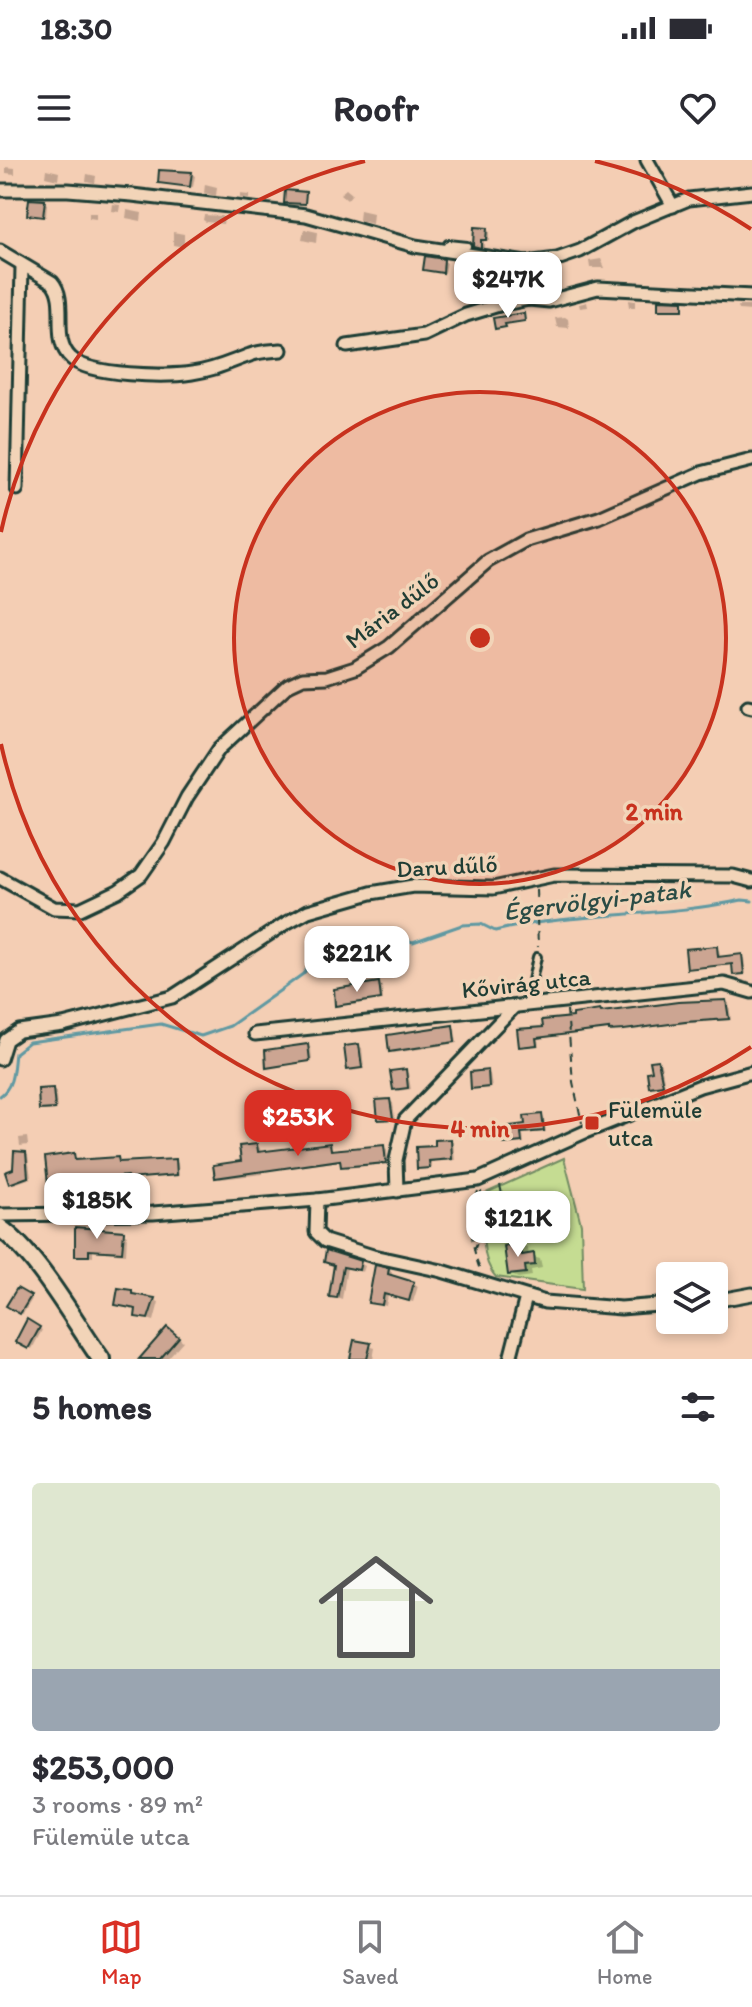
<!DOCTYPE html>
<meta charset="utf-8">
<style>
body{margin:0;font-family:Itim,sans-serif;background:#f2f2f3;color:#2b2b33;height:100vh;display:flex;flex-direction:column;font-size:30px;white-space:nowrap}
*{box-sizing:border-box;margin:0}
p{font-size:26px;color:#7c7c81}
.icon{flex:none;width:44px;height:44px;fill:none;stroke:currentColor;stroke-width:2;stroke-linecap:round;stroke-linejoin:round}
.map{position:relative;height:1199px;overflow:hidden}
.sheet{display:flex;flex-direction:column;background:#fff;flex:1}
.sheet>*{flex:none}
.buttons{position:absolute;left:656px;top:1102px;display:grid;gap:16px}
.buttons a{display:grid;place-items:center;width:72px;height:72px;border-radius:8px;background:#fff;box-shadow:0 4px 12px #0003;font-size:40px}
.price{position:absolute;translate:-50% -68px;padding:0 18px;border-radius:16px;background:#fff;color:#222;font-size:26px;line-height:52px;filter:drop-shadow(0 2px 4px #0008)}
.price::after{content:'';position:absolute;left:50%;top:48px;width:24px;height:18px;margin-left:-12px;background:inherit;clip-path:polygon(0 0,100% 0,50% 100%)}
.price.active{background:#d93025;color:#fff}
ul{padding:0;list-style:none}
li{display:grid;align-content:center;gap:16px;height:424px;padding:0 32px}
li span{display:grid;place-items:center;height:248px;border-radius:8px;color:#555}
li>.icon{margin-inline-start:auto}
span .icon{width:144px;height:144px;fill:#fffc;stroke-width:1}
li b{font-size:34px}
h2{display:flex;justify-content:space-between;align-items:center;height:96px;padding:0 32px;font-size:34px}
.status{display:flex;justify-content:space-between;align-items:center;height:56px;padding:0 40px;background:#fff;direction:ltr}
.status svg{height:22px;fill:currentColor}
header{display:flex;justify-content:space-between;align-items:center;height:104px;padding:0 32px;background:#fff;font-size:36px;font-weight:800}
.tabs{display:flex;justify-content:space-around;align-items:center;height:112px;border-top:2px solid #e1e1e2;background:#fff;font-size:22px;color:#7c7c81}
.tabs a{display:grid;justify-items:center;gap:4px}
.tabs .active{color:#d93025}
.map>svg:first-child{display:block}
</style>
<div class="status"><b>18:30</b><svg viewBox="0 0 49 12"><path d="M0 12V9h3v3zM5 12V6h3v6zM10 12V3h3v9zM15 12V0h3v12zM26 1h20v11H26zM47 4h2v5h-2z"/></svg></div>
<header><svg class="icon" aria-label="menu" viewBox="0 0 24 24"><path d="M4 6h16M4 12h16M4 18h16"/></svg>Roofr<svg class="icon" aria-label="heart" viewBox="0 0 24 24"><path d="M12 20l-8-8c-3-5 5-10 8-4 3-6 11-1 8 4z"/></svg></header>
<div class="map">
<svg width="752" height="1199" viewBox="0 0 752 1199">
<rect width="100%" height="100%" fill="#f4ceb4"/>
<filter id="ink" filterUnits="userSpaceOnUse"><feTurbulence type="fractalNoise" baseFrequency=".0125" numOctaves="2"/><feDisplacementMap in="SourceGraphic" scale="16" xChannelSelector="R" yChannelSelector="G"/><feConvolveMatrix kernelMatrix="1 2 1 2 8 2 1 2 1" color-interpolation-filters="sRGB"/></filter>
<g filter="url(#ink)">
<path fill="#c5dc92" stroke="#728c63" stroke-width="2" d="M564,998l17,66 2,65 -87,-12c-19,-20 -11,-59 -10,-84z"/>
<g fill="#0003">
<polygon points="6,7 15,8 15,14 6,13"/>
<polygon points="46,9 59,12 58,20 45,17"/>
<polygon points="161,12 192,14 195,16 193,27 163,24"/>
<polygon points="87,14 96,16 95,23 86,21"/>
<polygon points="205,24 217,27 216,36 204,33"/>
<polygon points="346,29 352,34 347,40 340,34"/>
<polygon points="240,34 249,35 249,39 240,38"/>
<polygon points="44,42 47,44 46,57 30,54"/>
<polygon points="113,44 120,45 119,52 112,51"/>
<polygon points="127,50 142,53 141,61 126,58"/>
<polygon points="360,50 373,53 372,64 359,60"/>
<polygon points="89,53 96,53 96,59 89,58"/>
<polygon points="204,55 221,56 224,58 223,64 206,62 203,60"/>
<polygon points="304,69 317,72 316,83 302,80"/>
<polygon points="486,70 489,71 489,81 484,81 484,88 475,85"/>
<polygon points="173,72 184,74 184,87 173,85"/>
<polygon points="601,99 605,108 590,108 589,101"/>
<polygon points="444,101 447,103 445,113 425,109"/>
<polygon points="452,120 460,122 458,130 451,128"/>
<polygon points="628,140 635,141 635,147 629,147"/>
<polygon points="587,142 588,147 580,148 579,144"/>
<polygon points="738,146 752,146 752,151 739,150"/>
<polygon points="565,157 568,159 569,168 557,167 555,158"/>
<polygon points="716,788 719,790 721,799 744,798 746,814 735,814 734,805 689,808"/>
<polygon points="379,824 382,826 383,840 355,843 356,845 337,845"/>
<polygon points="726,842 729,843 731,860 611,869 538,879 539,886 521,885 520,871"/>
<polygon points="452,867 455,869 457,883 394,893 391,891"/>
<polygon points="308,886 311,888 312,902 268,907"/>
<polygon points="359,886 362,888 364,909 352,911 349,909"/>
<polygon points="658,902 661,904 665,926 654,928 651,926"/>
<polygon points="405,911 408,913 411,929 398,931 395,929"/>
<polygon points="487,912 490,914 492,928 473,928"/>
<polygon points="53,930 56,932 57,950 44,951 41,949"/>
<polygon points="390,941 393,943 395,959 383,961 380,959"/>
<polygon points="541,956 544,958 546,972 523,974 524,983 506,982"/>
<polygon points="27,977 28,985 20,986 19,978"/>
<polygon points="450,981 453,982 455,1000 432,1002 432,1008 419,1007 438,988"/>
<polygon points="330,985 334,992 383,987 387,989 388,1004 346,1008 342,1001 263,1011 263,1014 220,1019 217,1017 243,1003 257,986 260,988 261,993"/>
<polygon points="25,994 28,995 31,1018 14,1024 11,1023 15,1011"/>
<polygon points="73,995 77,1001 117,999 121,1004 175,1001 178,1003 179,1016 50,1023"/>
<polygon points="123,1073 127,1075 126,1094 93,1091 93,1097 77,1095"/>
<polygon points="521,1085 528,1089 529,1096 540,1099 542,1108 531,1110 532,1116 518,1118 510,1114"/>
<polygon points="360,1103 365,1106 363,1112 347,1108 342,1139 331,1135 336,1105"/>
<polygon points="388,1110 392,1112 391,1118 418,1126 413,1142 388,1135 386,1146 370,1142"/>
<polygon points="17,1130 32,1139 23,1154 9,1146"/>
<polygon points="132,1132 159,1142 154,1161 137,1156 138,1150 118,1144"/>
<polygon points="27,1162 42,1170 32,1189 17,1181"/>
<polygon points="172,1172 183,1181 167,1199 148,1199"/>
<polygon points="356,1182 375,1188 373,1199 350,1199"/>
</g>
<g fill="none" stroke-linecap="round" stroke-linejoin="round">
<path stroke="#6099a2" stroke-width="3" d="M0,936c14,-10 13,-27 15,-43l14,-11 132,-18 40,12 29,-10 48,-34 25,-18 23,-30 23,-13 29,1 35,10 49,-17 19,-1 14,7c82,-20 165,-13 247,-31l10,1"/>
</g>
<g fill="#cca592" stroke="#1f3d34" stroke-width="2">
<polygon points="159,10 192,12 190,27 158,23"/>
<polygon points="285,30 306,32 305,44 284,43"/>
<polygon points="29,39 45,40 43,57 27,55"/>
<polygon points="474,67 487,68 486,80 481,80 481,88 473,86"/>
<polygon points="425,96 444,99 443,113 423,110"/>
<polygon points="658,140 683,141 683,150 658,150"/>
<polygon points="524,153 525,161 505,164 506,167 495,169 493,158"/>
<polygon points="717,786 718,797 742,794 744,814 733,815 732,804 687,809 685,789"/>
<polygon points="379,822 381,839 335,846 334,829"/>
<polygon points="726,840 729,859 685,862 624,870 609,871 609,869 536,878 537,885 519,887 517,869 543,867 542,860 573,857 573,854 600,850 601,852 618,850 678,842"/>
<polygon points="453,865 455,882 389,892 387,875"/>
<polygon points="308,884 310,901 266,908 265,890"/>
<polygon points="359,884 362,908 347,910 344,886"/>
<polygon points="658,900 663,925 649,927 647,912 652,911 650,901"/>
<polygon points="406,909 408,928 393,930 390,911"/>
<polygon points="488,910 489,927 471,929 470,912"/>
<polygon points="53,928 55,949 39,950 38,929"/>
<polygon points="390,939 393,959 378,960 376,940"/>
<polygon points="542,954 544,971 521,973 522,982 504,984 502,967 525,964 524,956"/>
<polygon points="451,979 452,999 429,1001 430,1008 417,1009 416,987 435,986 435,980"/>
<polygon points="330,983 331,990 384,985 386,1003 341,1007 340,1000 215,1018 213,1005 241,1001 239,986 257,984 258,992"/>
<polygon points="14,991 26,992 28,1017 9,1024 5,1012 13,1009"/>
<polygon points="74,993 75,1000 118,997 119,1002 176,999 177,1015 128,1019 127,1016 48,1024 45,997"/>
<polygon points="75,1067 124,1071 122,1092 89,1090 89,1096 75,1096"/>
<polygon points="521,1083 522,1095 534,1093 535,1105 525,1106 526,1113 508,1115 504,1086"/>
<polygon points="326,1090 361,1101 359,1110 343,1107 337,1138 329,1137 334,1105 324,1102"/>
<polygon points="375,1105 389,1108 388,1114 414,1122 409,1141 384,1134 382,1145 368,1143"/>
<polygon points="17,1128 31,1136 20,1154 6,1146"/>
<polygon points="118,1128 132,1130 132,1134 155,1138 148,1159 135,1157 136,1149 115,1145"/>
<polygon points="27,1159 40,1167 28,1189 15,1182"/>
<polygon points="167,1167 179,1177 160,1199 139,1199"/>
<polygon points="354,1180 371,1183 367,1199 350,1199"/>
</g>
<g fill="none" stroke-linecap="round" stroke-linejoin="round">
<defs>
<g id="service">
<polyline points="444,91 448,84 467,86"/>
<polyline points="527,844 537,797"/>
</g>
<g id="minor">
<polyline points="647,0 673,46"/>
<polyline points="0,30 68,30 132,35 306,55 415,86 526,103 557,99 580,91 633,62 689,39 752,32"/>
<path d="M0,91l52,31c17,19 -2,57 19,76 18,18 96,19 121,15 23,-3 38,-11 58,-18 10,-4 21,-4 31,-5"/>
<polyline points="463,126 529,139 511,101"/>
<polyline points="347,186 424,175 466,155 499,145 529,139 549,141 598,128 752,136"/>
<polyline points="17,329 22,106"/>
<polyline points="748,546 752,547"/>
<polyline points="0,718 54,748 80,749 118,731 141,715 164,682 187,637 219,589 288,525 303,518 327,517 355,508 389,487 488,401 526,380 599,358 701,313 752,300"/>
<polyline points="255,874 724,824 752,832"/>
<polyline points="0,899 6,880 19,871 63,865 172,837 286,763 308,751 371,733 413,726 493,728 554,715 733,716 752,721"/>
<polyline points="397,1031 396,1000 405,960 514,847"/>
<polyline points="317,1040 316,1072 325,1081 373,1096 442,1111 545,1142 621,1148 670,1144"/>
<polyline points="0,1055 153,1053 317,1040 478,1020 585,972 700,926 752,912"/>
<polyline points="714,1141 752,1134"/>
<polyline points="510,1199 526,1137"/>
</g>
<path id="secondary" d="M0,1068c37,26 74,93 101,131"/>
</defs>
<use href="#service" stroke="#1f3d34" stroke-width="12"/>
<use href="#minor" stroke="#1f3d34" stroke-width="17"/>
<use href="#secondary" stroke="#1f3d34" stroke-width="22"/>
<g stroke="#1f3d34" stroke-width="2" stroke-dasharray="8 6" stroke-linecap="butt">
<polyline points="536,730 538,787"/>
<polyline points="567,850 573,922 582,963"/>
<polyline points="500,1025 510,1072"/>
<path d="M478,1031c-9,28 -8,51 2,79"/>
<polyline points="474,1091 479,1077 481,1031"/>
</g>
<use href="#service" stroke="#f2d4b8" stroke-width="6"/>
<use href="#minor" stroke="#f2d4b8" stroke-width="11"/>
<use href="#secondary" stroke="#f2d4b8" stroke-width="16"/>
</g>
</g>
<circle cx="480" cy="478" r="246" fill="#c8321e" fill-opacity=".12"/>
<g fill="none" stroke="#c8321e" stroke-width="4">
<circle cx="480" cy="478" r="246"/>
<path d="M751 887A491 491 0 0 1 1 584M1 372A491 491 0 0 1 365 1M595 1A491 491 0 0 1 751 69"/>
</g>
<rect fill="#c8321e" stroke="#f2d4b8" stroke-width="3" x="584" y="955" width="16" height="16" rx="4"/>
<g text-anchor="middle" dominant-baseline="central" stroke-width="7" stroke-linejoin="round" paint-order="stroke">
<g font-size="24" fill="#1f3d34" stroke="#f2d4b8">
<text transform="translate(392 450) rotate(-37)">Mária dűlő</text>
<text transform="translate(447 706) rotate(-3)">Daru dűlő</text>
<text transform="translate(526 823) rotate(-6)">Kővirág utca</text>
</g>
<g font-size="24" fill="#1f3d34" stroke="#f2d4b8" text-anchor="start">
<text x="608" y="949">Fülemüle<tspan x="608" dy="28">utca</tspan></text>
</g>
<g font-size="26" font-style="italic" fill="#2a4c46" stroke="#f2d4b8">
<text transform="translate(597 740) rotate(-7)">Égervölgyi-patak</text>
</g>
</g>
<circle cx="480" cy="478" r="12" fill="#c8321e" stroke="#f2d4b8" stroke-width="4"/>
<g font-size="24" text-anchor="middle" font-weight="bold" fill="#c8321e" stroke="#f2d4b8" stroke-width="7" stroke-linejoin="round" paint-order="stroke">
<text x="654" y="660">2 min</text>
<text x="480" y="977">4 min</text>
</g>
</svg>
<div class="buttons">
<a><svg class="icon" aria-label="layers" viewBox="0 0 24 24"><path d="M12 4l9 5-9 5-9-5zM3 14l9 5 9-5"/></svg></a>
</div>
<b class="price" style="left:508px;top:160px">$247K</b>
<b class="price" style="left:357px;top:834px">$221K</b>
<b class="price active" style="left:298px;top:998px">$253K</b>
<b class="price" style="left:97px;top:1081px">$185K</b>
<b class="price" style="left:518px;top:1099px">$121K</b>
</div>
<section class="sheet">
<h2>5 homes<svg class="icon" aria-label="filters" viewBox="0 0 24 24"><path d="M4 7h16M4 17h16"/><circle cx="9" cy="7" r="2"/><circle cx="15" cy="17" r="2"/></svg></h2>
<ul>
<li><span style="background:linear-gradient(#dfe7d0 75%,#9aa5b1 0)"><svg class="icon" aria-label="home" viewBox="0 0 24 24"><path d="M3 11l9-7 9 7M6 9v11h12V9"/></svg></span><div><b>$253,000</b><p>3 rooms · 89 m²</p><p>Fülemüle utca</p></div></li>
</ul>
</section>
<nav class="tabs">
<a class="active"><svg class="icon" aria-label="map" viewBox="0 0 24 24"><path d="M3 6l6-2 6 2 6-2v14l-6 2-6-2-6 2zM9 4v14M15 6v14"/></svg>Map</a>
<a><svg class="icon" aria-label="saved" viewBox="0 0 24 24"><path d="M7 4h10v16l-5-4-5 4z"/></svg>Saved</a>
<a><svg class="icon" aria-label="home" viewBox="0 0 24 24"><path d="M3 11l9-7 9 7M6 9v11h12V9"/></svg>Home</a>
</nav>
